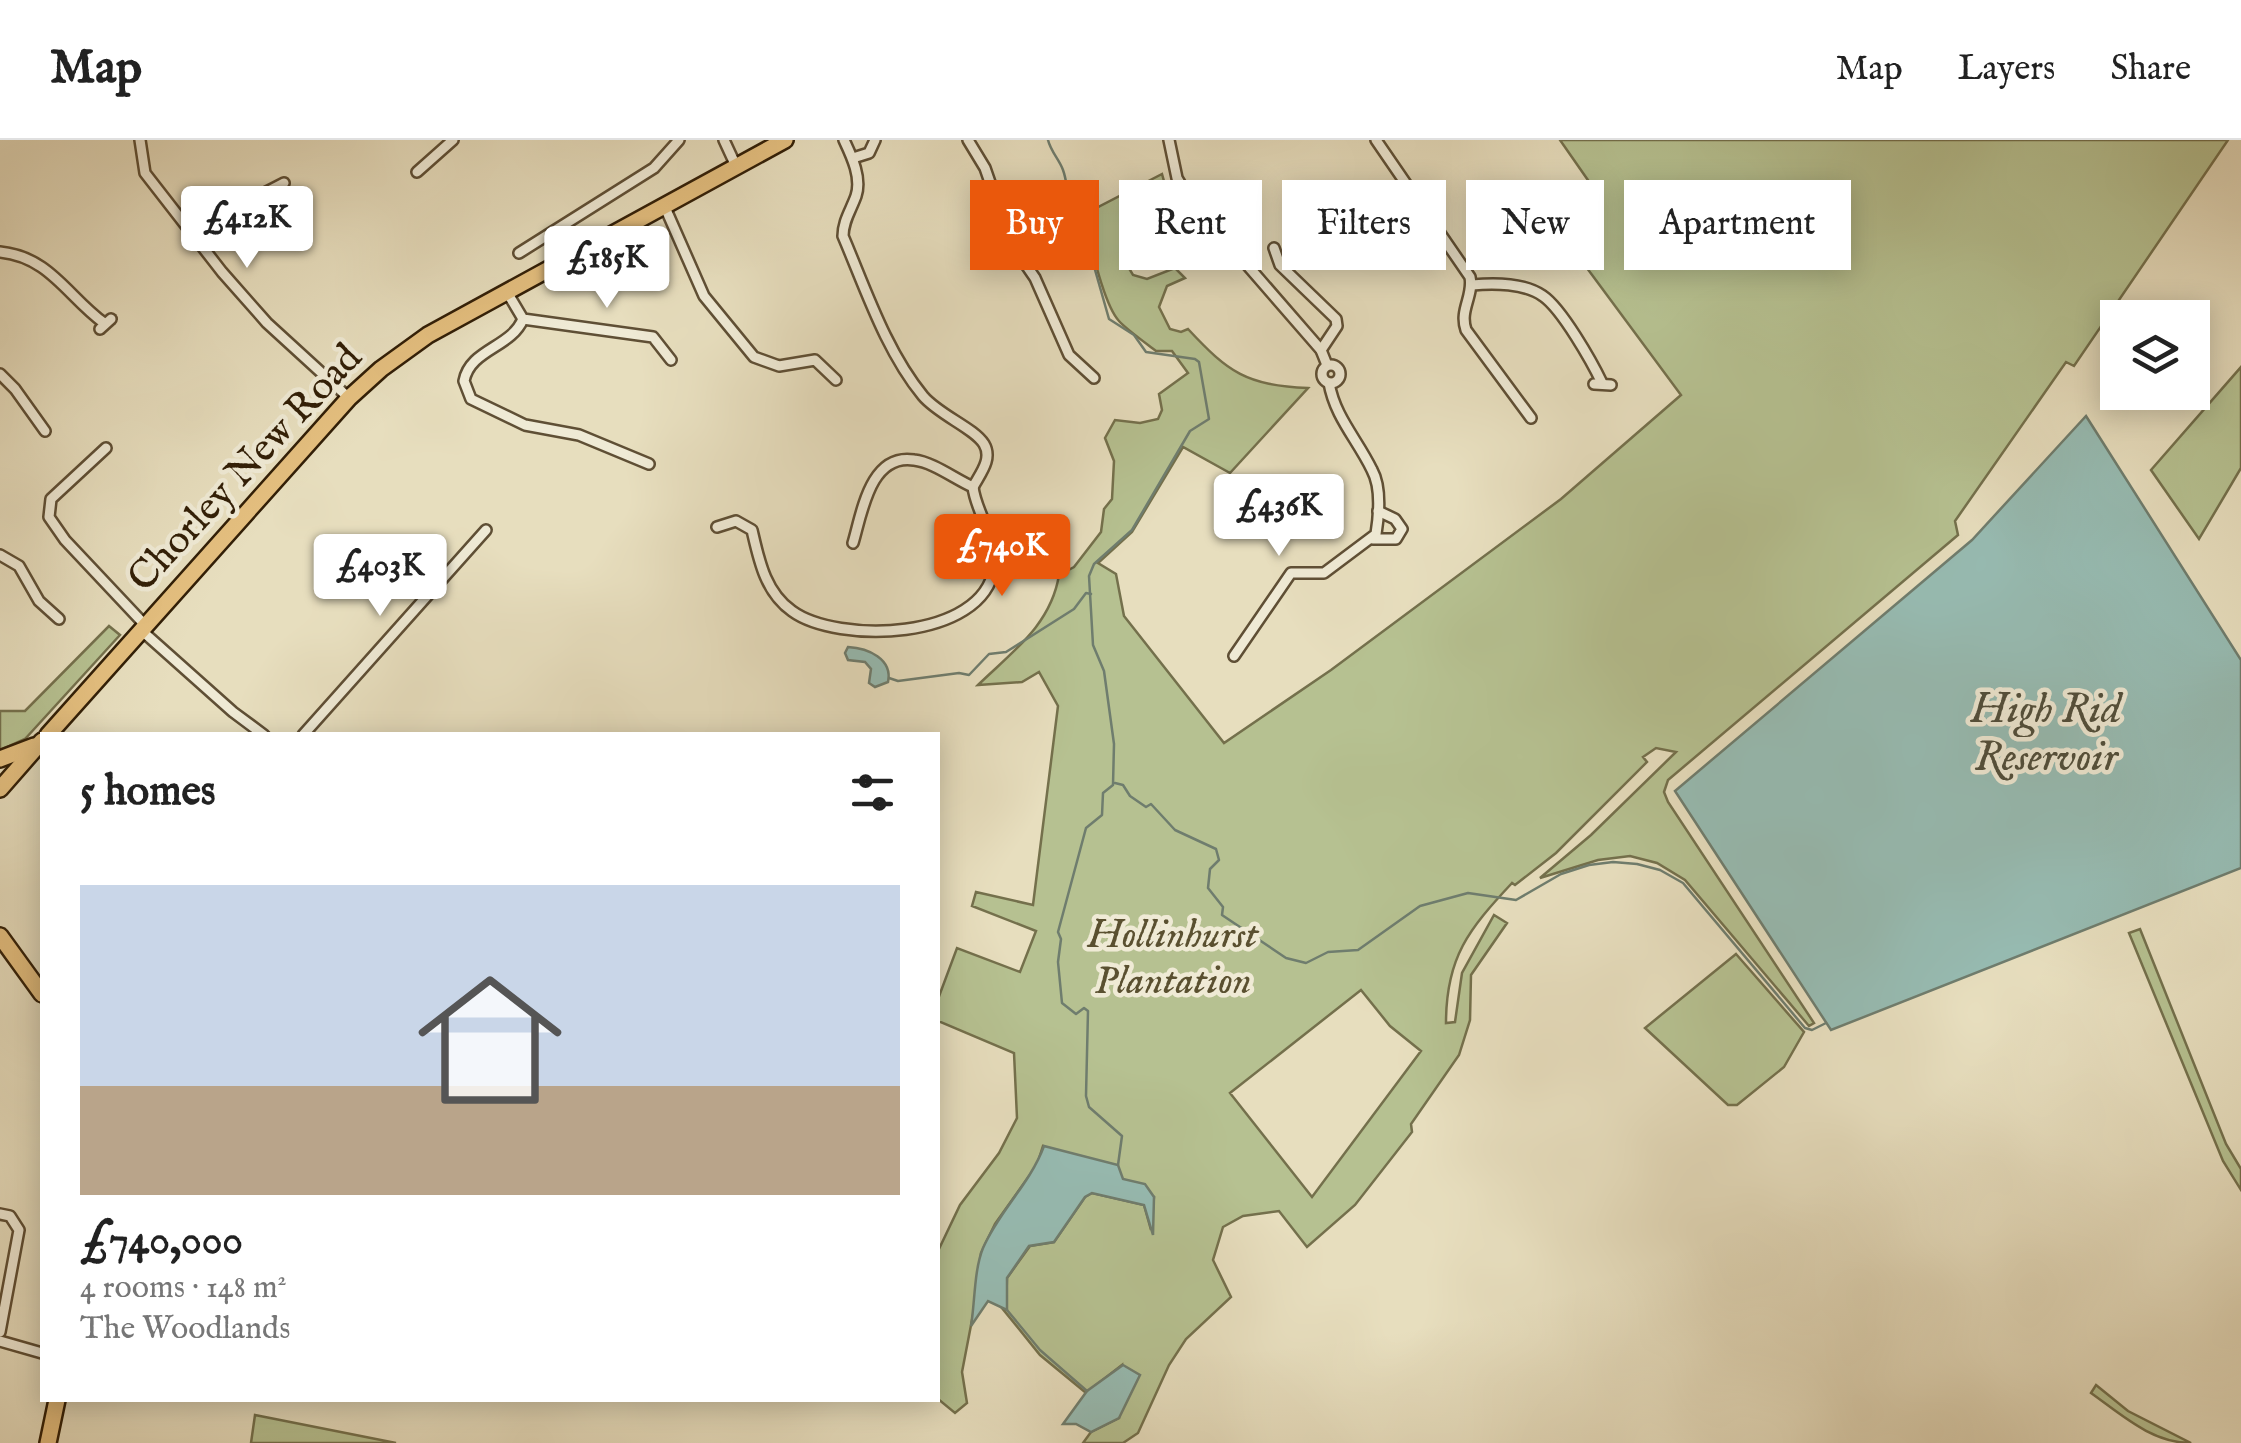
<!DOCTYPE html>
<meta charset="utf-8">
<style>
body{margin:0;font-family:"IM FELL English",serif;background:#f2f2f2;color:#222;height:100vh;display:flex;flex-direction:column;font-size:38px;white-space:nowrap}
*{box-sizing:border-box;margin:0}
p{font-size:32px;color:#767676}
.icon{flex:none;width:55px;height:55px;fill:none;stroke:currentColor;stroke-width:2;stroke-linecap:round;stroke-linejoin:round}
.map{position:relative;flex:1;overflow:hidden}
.details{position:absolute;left:40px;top:592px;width:900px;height:670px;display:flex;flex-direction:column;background:#fff;border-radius:0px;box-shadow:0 5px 25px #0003}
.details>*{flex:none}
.banner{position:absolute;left:970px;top:40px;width:950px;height:90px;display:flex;gap:20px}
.fabs{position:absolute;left:2100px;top:160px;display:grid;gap:20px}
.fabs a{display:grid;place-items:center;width:110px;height:110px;border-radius:0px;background:#fff;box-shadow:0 5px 25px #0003;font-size:50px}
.price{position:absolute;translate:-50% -85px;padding:0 22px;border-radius:10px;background:#fff;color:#222;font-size:32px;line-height:65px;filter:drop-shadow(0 2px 5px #0008)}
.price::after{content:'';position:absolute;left:50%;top:60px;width:30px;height:22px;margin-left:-15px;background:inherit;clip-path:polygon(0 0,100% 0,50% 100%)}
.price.selected{background:#ea580c;color:#fff}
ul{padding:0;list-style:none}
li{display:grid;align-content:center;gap:20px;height:530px;padding:0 40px}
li+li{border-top:2px solid #e0e0e0}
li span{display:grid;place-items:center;height:310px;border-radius:0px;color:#555}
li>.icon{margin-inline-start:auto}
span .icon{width:180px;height:180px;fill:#fffc;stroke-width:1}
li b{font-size:42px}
h2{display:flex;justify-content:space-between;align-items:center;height:120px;padding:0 40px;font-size:42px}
.chip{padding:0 35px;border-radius:0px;background:#fff;box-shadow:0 5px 25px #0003;font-size:35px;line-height:90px}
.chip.selected{background:#ea580c;color:#fff}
header{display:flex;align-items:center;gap:60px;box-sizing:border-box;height:140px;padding:0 50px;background:#fff;border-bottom:2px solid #e0e0e0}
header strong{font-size:48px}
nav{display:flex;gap:55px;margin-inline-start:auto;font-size:35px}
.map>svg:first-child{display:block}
</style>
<header>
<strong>Map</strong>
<nav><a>Map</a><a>Layers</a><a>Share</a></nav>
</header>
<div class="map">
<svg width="2241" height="1303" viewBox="0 0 2241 1303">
<rect width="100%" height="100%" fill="#e7debe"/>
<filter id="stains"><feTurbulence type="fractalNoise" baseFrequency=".002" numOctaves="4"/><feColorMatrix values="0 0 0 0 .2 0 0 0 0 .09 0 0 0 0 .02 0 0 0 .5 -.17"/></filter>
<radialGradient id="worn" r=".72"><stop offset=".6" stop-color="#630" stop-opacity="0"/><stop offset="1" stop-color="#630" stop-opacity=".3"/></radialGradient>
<g fill="#b6c191" stroke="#74704c" stroke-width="2.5" fill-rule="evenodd">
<path d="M1560,0h668l-154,226 -8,-4 -111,159 3,14 -290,245 -4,12 4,10 146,221 -5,3 -124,-146 -28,-17 -27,-7 -32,4 -58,18 51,-43 85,-83 -20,-4 -13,9 4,5 -91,91 -41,32 -3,-2c-43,46 -66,74 -66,140l9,-1 7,-49 32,-58 13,8 -36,52 -1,45 -11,35 -48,69 1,8 -57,73 -48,42 -28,-36 -36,5 -20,11 -10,33 18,37 -45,42 -17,26 -31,68 -15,10h-40l8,-11 28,-14 3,-53 -36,28 -46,-38 -38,-47 4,1 1,-31 23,-32 24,-4 31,-45 7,-4 52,12 7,25 3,-33 -31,-18 -80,-33 -6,19 -42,59 -14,29 -4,41 -15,78 5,31 -12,10 -17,-14v-148l22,-46 39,-52 18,-35 -3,-65 -76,-32v-22l19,-51 63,24 16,-41 -64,-25 4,-14 57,13 25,-199 -19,-34 -17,10 -44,3c34,-33 73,-60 81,-110l15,-8 27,-35 3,-23 8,-10 2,-38 -9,-23 10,-18 25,3 18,-4 4,-9 -3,-16 29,-21 -16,-22h-16c-9,-7 -30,-22 -37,-30 -16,-17 -29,-81 -36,-106l79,-41 5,18 22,26 -1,32 -36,-23 -27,12 -4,16 12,20 14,4 28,-11 10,10 -18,8 -8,21 11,22 11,3 7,-3c41,44 58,56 120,59l-78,85 -47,-26 -51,85 -34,31 18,11 8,42 100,127 107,-73 230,-171 120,-104 -120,-162 38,-28v-9zM1361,850l29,36 31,25 -109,146 -82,-104z"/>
<polygon points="2241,227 2241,328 2199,399 2151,330"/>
<polygon points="109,486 120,495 25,599 0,610 0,571 25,571"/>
<polygon points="2140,789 2226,1004 2241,1029 2241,1050 2223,1021 2129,793"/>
<polygon points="1736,814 1804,892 1784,927 1737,965 1728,965 1645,888"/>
<path d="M2096,1245l32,26 63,32c-39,0 -69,-28 -100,-50z"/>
<polygon points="255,1275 396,1303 251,1303"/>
</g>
<g fill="#97bcb3" stroke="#6f7d6e" stroke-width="2.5">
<polygon points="2086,276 2241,520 2241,728 1831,890 1675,651 1972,400"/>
<path d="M848,507c20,1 45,12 40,35l-13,5 -6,-4 2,-14 -6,-7 -17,-2 -3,-7z"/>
<path d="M1044,1006l74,19 5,14 22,5 9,13 -1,38 -9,-30 -52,-12 -7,4 -31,45 -25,4 -22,32v32l-19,-9 -17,25c4,-24 3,-56 12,-78 16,-37 47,-64 61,-102z"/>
<polygon points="1123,1225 1140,1235 1119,1278 1091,1292 1076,1284 1063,1284 1087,1251"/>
</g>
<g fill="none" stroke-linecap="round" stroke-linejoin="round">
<g stroke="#6f7d6e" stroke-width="2.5">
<path d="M1048,0c3,12 11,19 15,30 6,16 3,37 17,47l29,102 25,16 12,17 49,7 4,3 10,57 -19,12 -58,99 -38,34 -5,12 4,69 11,26 10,73 -1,41 -10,8 -1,22 -16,13 -28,104 3,7 -3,23 4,41 14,11 8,-6 4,3 -2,85 3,11 33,29 -4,29"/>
<polyline points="889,538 898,541 959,533 969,535 989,514 1006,512 1074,469 1086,453 1091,454"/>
<polyline points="1115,643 1123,645 1130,656 1146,667 1151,664 1175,690 1216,709 1219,720 1210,729 1208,748 1223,767 1222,775 1286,818 1306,823 1328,812 1358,810 1420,766 1468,753 1516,760 1561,734 1589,725 1613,722 1637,724 1660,730 1683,743 1805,888 1812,890 1826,883"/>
<polyline points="1007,1170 1040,1210 1087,1251"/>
</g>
<defs>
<g id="minor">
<polyline points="140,0 145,33 222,132 267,183 349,258"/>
<polyline points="724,0 736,26"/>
<path d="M844,0c8,17 18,38 12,56 -5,14 -13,25 -13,40 23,54 43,115 80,160 16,19 51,32 61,48 9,15 -4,30 -11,43"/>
<polyline points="968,0 985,28 1011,103 1035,138 1069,215 1094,238"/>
<polyline points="1169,0 1177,38 1189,58 1321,210 1327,225"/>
<path d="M1376,0l94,137c4,19 -11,33 -4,53l65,88"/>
<polyline points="853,18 869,13 875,0"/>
<polyline points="417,32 453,0"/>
<polyline points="664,65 704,156 754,217 779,226 815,220 836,240"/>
<polyline points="191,91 284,43"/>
<polyline points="1274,108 1280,125 1336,179 1337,186 1321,210"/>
<path d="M0,112c50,5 67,44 104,71"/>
<polyline points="519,113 654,28 679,0"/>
<path d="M1472,145c21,-2 53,-2 71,11 19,13 49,66 59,87"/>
<polyline points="507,152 523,179 653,197 671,220"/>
<path d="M523,179c-12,29 -53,30 -59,62l7,18 54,26 54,10 70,29"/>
<polyline points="100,189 111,179"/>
<circle cx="1331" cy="234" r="9"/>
<polyline points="0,234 15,249 45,291"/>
<polyline points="1594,244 1611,245"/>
<polyline points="106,308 51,359 49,377 65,400 145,485"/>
<path d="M717,387l19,-6 16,9c7,30 13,62 40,81 45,33 191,30 202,-43 5,-28 -18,-54 -21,-81 -18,-8 -40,-25 -59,-27 -44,-7 -52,53 -61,83"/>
<polyline points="1373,399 1396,399 1402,389 1395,379 1378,371"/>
<polyline points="0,415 19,426 39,461 59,479"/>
<polyline points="141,490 233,572 264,595"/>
<path d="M1234,516l57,-83h33l52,-39c3,-19 6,-46 -4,-64 -15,-31 -37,-53 -43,-87"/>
<polyline points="303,595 486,390"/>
<polyline points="0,1074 10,1076 19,1090 0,1192"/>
<polyline points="0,1201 42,1213"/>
</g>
<g id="trunk">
<polyline points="48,595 349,258 381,229 428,195 785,0"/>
<polyline points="0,619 34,606"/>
<polyline points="0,649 42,601"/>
<polyline points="0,796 42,854"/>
<polyline points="48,1303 57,1260"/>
</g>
</defs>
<use href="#minor" stroke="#5f4f35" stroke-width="14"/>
<use href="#trunk" stroke="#321f07" stroke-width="20"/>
<use href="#minor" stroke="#efead5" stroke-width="9"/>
<use href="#trunk" stroke="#e4bf7f" stroke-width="15"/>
</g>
<g text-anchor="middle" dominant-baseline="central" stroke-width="9" stroke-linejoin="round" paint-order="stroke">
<g font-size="40" fill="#321f07" stroke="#efead5">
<text transform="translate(246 329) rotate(-47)">Chorley New Road</text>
</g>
<g font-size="40" font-style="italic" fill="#5a5030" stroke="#efead5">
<text x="1173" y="796">Hollinhurst<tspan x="1173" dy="46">Plantation</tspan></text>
</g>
<g font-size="42" font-style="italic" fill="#504e3b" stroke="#efead5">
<text x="2046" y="570">High Rid<tspan x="2046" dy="48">Reservoir</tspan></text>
</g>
</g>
<rect width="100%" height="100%" filter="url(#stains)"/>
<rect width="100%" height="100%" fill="url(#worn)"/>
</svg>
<div class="fabs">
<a><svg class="icon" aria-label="layers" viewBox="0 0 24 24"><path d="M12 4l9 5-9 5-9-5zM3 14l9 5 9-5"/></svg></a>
</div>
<b class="price" style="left:247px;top:131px">£412K</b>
<b class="price" style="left:607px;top:171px">£185K</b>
<b class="price" style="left:1279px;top:419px">£436K</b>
<b class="price selected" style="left:1002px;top:459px">£740K</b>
<b class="price" style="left:380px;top:479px">£403K</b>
<div class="banner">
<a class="chip selected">Buy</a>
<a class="chip">Rent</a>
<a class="chip">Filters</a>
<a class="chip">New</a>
<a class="chip">Apartment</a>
</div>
<section class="details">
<h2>5 homes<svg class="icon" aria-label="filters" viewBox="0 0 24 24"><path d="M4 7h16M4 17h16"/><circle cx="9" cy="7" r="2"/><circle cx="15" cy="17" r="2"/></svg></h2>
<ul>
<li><span style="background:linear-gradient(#c9d6e8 65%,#b9a48a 0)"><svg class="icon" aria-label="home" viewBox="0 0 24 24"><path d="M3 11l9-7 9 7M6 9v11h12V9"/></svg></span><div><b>£740,000</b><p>4 rooms · 148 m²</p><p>The Woodlands</p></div></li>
</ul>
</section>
</div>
